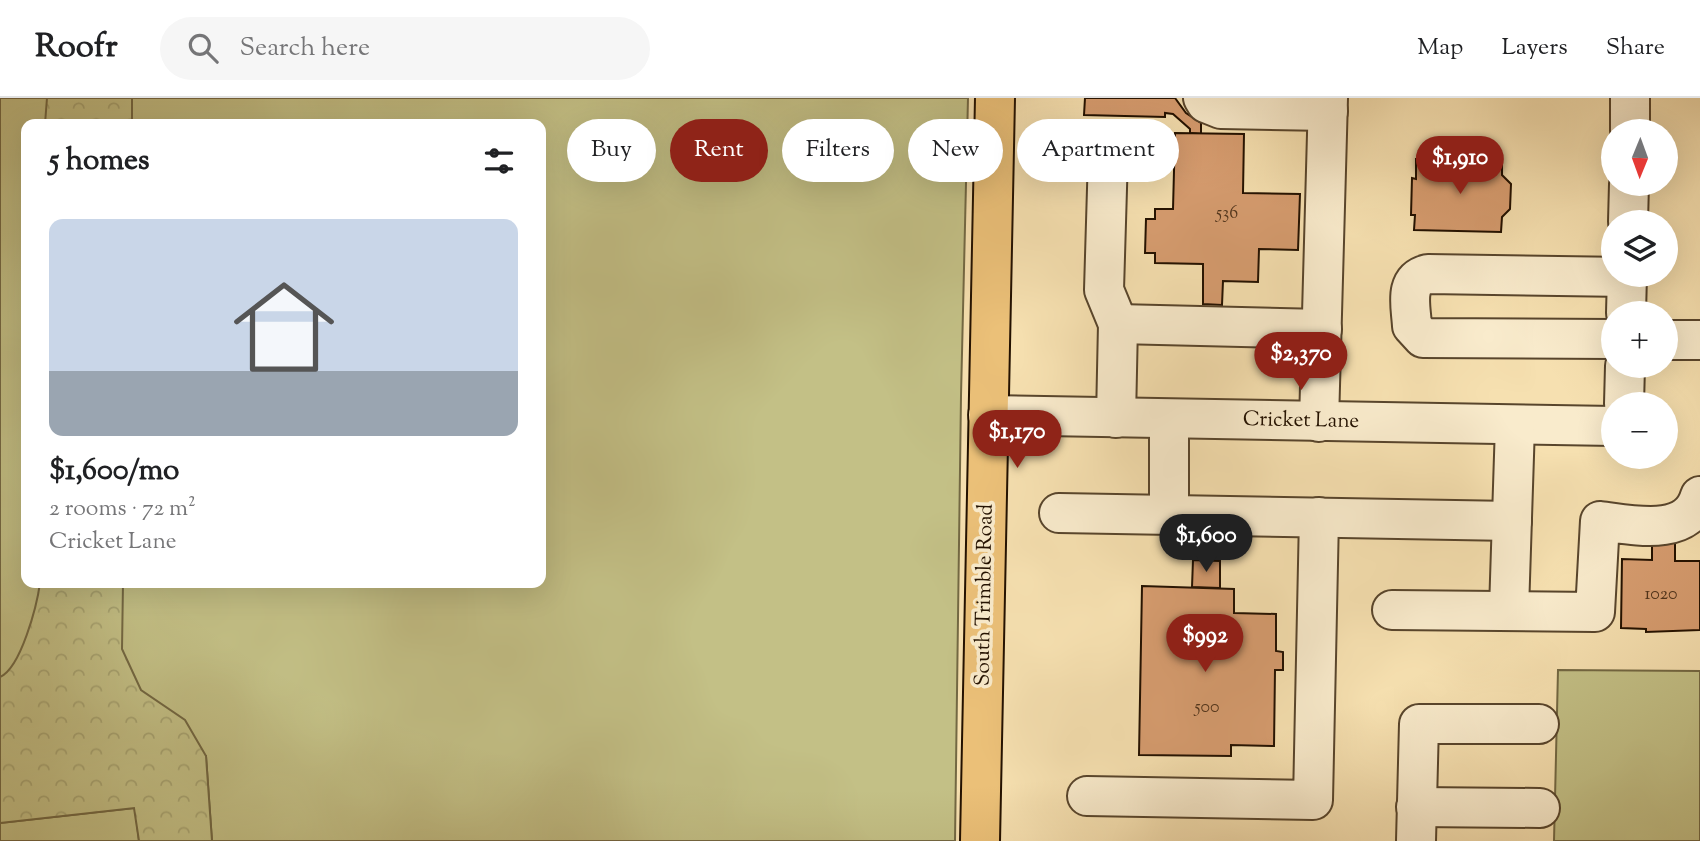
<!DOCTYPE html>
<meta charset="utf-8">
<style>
body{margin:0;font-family:"Sorts Mill Goudy",serif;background:#f6f6f6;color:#202124;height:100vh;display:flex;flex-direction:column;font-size:26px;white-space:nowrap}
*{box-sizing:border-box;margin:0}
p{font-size:23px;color:#757577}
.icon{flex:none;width:38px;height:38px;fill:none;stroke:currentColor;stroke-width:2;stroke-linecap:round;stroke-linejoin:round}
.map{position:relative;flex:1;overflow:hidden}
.side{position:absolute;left:21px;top:21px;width:525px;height:469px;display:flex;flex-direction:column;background:#fff;border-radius:14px;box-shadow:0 7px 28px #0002}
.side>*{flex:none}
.hud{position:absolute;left:567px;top:21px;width:665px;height:63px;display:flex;gap:14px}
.needle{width:46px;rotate:181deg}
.fabs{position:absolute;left:1601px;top:21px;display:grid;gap:14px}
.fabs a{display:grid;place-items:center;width:77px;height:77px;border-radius:50%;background:#fff;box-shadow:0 7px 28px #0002;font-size:35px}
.price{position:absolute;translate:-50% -60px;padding:0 16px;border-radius:24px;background:#8f2418;color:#fff;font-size:23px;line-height:46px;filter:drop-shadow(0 2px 4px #0008)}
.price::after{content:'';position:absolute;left:50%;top:42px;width:21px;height:16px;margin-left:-10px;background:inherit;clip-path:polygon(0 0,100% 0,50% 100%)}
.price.active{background:#222;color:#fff}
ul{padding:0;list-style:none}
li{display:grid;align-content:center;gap:14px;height:371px;padding:0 28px}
li span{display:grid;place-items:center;height:217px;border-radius:14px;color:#555}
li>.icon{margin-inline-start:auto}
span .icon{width:126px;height:126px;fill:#fffc;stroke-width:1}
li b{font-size:30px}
h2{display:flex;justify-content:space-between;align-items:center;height:84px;padding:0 28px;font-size:30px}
.chip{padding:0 24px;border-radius:32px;background:#fff;box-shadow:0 7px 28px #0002;font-size:24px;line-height:63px}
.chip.active{background:#8f2418;color:#fff}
header{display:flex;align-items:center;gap:42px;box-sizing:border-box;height:98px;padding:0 35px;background:#fff;border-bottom:2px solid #e0e0e0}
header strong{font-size:33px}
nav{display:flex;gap:38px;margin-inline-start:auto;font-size:24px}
.search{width:490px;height:63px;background:#f6f6f6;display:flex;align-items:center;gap:18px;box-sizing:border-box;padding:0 24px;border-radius:38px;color:#757577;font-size:26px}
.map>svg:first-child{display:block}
</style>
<header>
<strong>Roofr</strong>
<div class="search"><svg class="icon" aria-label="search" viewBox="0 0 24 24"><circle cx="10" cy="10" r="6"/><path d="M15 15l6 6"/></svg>Search here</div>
<nav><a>Map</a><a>Layers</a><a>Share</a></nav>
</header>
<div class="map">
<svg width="1700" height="743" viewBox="0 0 1700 743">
<defs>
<pattern id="forest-crowns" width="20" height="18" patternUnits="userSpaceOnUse" patternTransform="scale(1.75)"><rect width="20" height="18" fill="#c3c086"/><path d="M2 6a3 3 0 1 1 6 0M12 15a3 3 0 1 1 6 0" fill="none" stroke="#a7a472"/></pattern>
</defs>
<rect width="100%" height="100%" fill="#f6e0b0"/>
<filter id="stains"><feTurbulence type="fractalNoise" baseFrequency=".00286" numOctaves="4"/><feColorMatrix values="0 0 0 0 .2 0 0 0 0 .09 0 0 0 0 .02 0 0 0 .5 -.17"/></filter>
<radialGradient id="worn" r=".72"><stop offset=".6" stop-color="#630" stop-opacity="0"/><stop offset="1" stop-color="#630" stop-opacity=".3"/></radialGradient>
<g fill="#c3c086" stroke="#736843" stroke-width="2" fill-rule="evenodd">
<path d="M0,0h968l-7,298 -6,445h-743l-6,-85 -206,6zM26,26h515v459h-515z"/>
<polygon points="1558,572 1700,573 1700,743 1554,743"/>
<polygon points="135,710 139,743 0,743 0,725"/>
</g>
<g fill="url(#forest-crowns)" stroke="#736843" stroke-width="2">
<polygon points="47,0 132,0 132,26 45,26"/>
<path d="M40,485h83l-1,66 19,41 44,30 21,36 6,85h-73l-5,-33 -134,15v-146c21,-9 37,-72 40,-94z"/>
</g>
<g fill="#d69c6f" stroke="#231100" stroke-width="2">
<polygon points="1085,0 1175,0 1186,15 1201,25 1201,36 1190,35 1190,31 1173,16 1165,15 1165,19 1084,17"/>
<polygon points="1175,35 1244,36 1243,95 1300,96 1298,152 1259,151 1258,184 1223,183 1222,207 1203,206 1203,166 1155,165 1155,155 1145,155 1146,121 1155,121 1155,111 1173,111"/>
<polygon points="1416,61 1502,63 1502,77 1511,86 1510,111 1502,119 1501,134 1414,132 1415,117 1411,117 1412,80 1416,81"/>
<polygon points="1652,440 1675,440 1675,463 1700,463 1700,532 1646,534 1646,531 1621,530 1622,461 1652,462"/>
<polygon points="1193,462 1220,463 1220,490 1192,489"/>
<polygon points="1142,488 1234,491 1234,515 1276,516 1276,553 1283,554 1283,572 1275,572 1274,648 1231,647 1231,658 1139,657"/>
</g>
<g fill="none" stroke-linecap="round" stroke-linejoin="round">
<defs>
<g id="minor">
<polyline points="1203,0 1206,5 1221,11 1328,13"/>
<polyline points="1630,33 1630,0"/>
<polyline points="1108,57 1104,192 1118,226 1116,320"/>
<polyline points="1628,124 1629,86"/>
<polyline points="1626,215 1627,177"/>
<polyline points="1118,226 1322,231"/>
<path d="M1614,241l-191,-1 -11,-12c-1,-20 -9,-46 16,-52l199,3"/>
<polyline points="1666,242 1700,242"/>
<polyline points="1624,306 1625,268"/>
<polyline points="988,317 1614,328"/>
<polyline points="1319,324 1328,0"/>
<polyline points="1059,415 1512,423"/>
<polyline points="1169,417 1169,321"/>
<path d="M1392,512l203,2 5,-91c33,4 88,17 100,-25"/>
<polyline points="1509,512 1515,327"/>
<polyline points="1087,698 1313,702 1319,419"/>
<polyline points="1416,709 1540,710"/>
<polyline points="1416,743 1419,626 1539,626"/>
</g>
<polyline id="major" points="980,743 995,0"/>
</defs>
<use href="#minor" stroke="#58452c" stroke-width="42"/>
<use href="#major" stroke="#231100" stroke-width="42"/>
<use href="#minor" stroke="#f9ebcc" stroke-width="38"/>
<use href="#major" stroke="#ebc078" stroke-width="38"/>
</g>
<g text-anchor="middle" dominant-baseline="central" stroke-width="7" stroke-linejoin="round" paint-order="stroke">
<g font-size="18" fill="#50341c">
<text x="1227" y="116">536</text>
<text x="1661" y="497">1020</text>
<text x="1207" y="610">500</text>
</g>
<g font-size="21" fill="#231100" stroke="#f9ebcc">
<text transform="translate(1301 323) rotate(1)">Cricket Lane</text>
<text transform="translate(985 497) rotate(-89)">South Trimble Road</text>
</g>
</g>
<rect width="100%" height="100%" filter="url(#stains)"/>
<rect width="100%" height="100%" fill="url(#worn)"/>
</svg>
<div class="fabs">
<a><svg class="needle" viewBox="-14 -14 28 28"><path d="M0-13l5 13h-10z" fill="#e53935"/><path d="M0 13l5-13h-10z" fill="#757577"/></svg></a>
<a><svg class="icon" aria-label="layers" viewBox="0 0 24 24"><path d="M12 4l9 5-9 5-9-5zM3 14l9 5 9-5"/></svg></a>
<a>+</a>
<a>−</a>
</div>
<b class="price" style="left:1460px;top:98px">$1,910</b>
<b class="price" style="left:1301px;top:294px">$2,370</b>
<b class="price" style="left:1017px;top:372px">$1,170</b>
<b class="price active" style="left:1206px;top:476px">$1,600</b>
<b class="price" style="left:1205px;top:576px">$992</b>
<div class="hud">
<a class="chip">Buy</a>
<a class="chip active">Rent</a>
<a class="chip">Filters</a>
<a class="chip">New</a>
<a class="chip">Apartment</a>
</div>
<section class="side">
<h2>5 homes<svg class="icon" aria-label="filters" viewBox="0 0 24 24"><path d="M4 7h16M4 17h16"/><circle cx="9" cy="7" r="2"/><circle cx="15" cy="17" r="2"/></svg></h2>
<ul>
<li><span style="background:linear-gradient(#c9d6e8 70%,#9aa5b1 0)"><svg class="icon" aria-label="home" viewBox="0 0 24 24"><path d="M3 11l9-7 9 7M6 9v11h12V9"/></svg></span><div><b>$1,600/mo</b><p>2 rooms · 72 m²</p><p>Cricket Lane</p></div></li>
</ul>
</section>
</div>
